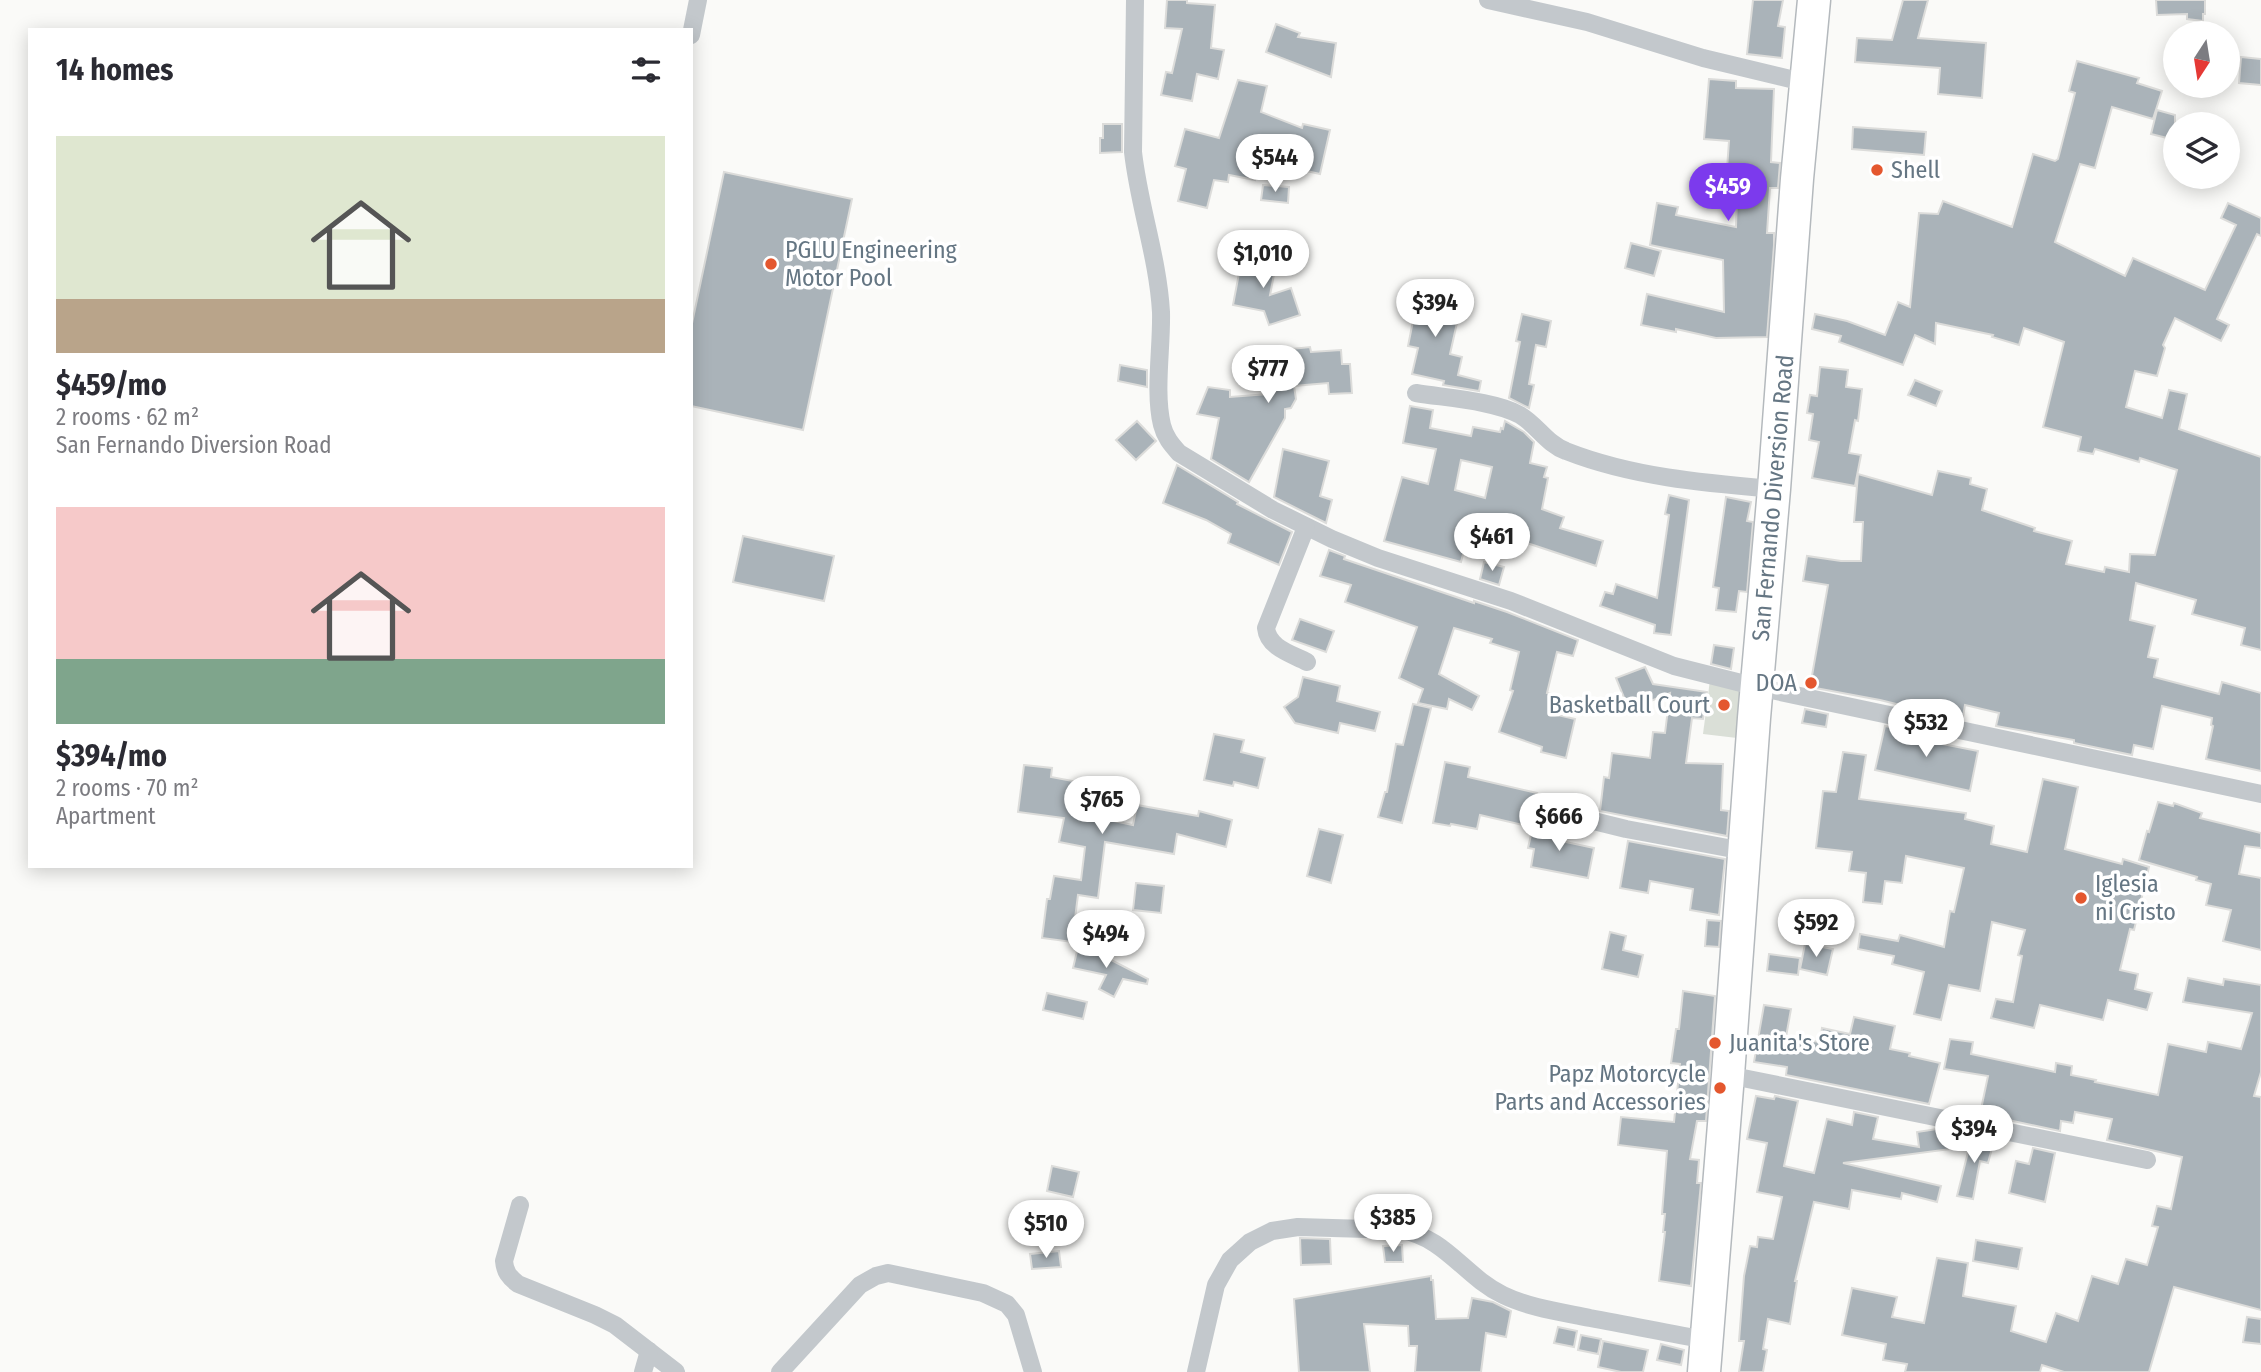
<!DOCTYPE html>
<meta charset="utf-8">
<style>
body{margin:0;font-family:"Fira Sans Condensed",sans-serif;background:#f7f7f7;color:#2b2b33;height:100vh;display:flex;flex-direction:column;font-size:26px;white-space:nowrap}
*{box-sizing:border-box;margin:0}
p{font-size:23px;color:#7c7c81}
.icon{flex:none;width:38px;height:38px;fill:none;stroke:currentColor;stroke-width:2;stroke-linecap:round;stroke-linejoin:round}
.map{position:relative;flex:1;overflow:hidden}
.sheet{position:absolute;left:28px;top:28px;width:665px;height:840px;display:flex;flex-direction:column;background:#fff;border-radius:0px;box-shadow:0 4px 18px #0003}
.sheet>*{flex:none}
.needle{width:46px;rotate:192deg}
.buttons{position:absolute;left:2163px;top:21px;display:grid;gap:14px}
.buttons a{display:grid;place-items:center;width:77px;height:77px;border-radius:50%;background:#fff;box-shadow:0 4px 18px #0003;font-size:35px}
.price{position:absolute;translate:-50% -60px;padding:0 16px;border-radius:24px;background:#fff;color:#222;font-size:23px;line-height:46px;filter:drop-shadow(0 2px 4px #0008)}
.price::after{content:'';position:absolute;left:50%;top:42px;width:21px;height:16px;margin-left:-10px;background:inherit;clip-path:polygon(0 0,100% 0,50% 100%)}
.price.selected{background:#7c3aed;color:#fff}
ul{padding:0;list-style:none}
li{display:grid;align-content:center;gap:14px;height:371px;padding:0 28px}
li span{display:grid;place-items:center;height:217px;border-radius:0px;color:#555}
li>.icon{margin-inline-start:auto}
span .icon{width:126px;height:126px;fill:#fffc;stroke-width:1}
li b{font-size:30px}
h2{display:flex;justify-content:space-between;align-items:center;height:84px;padding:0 28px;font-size:30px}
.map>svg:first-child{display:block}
</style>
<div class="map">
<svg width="2261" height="1372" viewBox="0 0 2261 1372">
<rect width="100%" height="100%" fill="#fafaf8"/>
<polygon fill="#dadfd7" points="1711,672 1744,676 1737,738 1703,734"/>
<g fill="#aab3b9" stroke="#dcdcda" stroke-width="2" fill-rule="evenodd">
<polygon points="1167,0 1187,0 1187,3 1215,5 1211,48 1224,50 1218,79 1197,74 1192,101 1161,95 1166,72 1172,73 1182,29 1165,28"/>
<polygon points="1753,0 1783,0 1778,26 1785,27 1782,58 1747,54"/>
<polygon points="1903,0 1928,0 1918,38 1986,43 1982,98 1938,94 1940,68 1855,62 1857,38 1892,40"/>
<polygon points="2156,0 2205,0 2205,14 2203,14 2203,21 2187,19 2187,14 2157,15"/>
<polygon points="1276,24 1300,33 1298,37 1336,43 1331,77 1266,52"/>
<polygon points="2241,57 2261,59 2261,85 2239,83"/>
<polygon points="2077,61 2139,78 2137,83 2162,91 2153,119 2112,107 2095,168 2080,164 2055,242 2125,276 2133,258 2205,290 2236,225 2221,218 2228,203 2261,218 2261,236 2257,234 2217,319 2229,325 2221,341 2175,318 2163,345 2165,348 2157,376 2135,371 2126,407 2162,418 2169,390 2187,394 2179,429 2261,457 2261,650 2241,645 2245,628 2192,614 2196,600 2136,583 2130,620 2155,626 2148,657 2158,659 2154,677 2219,694 2222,682 2261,693 2261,771 2206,759 2213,726 2211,725 2212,718 2162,706 2153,749 2134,745 2132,755 2074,743 2074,740 1996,726 1999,713 1965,705 1963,717 1933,711 1933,713 1880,700 1810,687 1828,585 1803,581 1807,556 1841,561 1861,561 1863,522 1854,522 1858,474 1932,495 1938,471 1971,478 1970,484 1987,489 1982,510 2035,528 2034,531 2072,541 2066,564 2104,572 2105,567 2129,572 2130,554 2155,555 2177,470 2140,458 2139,462 2095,449 2093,454 2078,451 2081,437 2043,427 2064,342 2024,328 2019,345 1992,337 1993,335 1936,323 1935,344 1915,335 1903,365 1839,342 1841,336 1812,329 1815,314 1847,321 1885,335 1898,302 1910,307 1919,213 1938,214 1943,201 2012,227 2033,154 2055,161 2058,159 2075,93 2069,91"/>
<polygon points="1709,79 1736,81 1736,88 1774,89 1771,162 1780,163 1778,188 1770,188 1767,233 1774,233 1774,245 1767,337 1716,338 1676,329 1676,332 1641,325 1647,294 1724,312 1723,260 1650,245 1657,203 1678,207 1676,215 1736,227 1738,170 1727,169 1729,141 1704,139"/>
<polygon points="1238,80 1267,86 1261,112 1302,128 1303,124 1330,130 1320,174 1293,168 1295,159 1262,145 1255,180 1229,175 1228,182 1214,180 1207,208 1178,201 1186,169 1175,166 1185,129 1219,138"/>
<polygon points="2157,110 2175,115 2175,140 2151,134"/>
<polygon points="1103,124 1122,124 1122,152 1100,153 1100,138 1103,138"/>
<polygon points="1853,127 1926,132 1924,155 1852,149"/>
<polygon points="724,172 852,199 803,430 691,406 691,328"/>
<polygon points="1263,185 1289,187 1288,203 1261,200"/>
<polygon points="1631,243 1661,251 1654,276 1625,268"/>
<polygon points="1243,252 1277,259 1270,295 1291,288 1300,315 1269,325 1264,311 1233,305"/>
<polygon points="1406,288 1445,297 1445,302 1461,305 1450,354 1462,357 1458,375 1481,381 1479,391 1443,385 1444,381 1412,374 1418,348 1408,346 1414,316 1401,313"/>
<polygon points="1522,314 1551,321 1546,347 1536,345 1529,384 1534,385 1529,408 1509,398 1520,342 1516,341"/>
<polygon points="1310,347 1311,352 1341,350 1342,364 1350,364 1352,393 1329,394 1328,383 1294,386 1296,399 1291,408 1285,409 1285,418 1249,482 1211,459 1219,418 1197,414 1208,387 1230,390 1230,397 1268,394 1263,352"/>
<polygon points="1120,365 1147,370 1147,387 1118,381"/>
<polygon points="1820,367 1848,370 1846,387 1862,389 1858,421 1855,420 1849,453 1861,455 1855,486 1812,478 1819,442 1809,440 1813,414 1807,413 1810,395 1817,396"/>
<polygon points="1915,380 1942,391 1936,406 1908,395"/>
<path d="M1410,406l23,4 -3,18 41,8 2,-9 27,5 1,-4 2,1 2,-8 19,11 10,10 -4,21 17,4 -3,10 4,1 -6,31 22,8 -4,11 43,13 -7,25 -69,-23 2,-6 -58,-14 -10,39 -77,-21 18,-64 26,7 8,-35 -33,-6zM1461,460l31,7 -7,31 -30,-8z"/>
<polygon points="1137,421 1156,441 1136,460 1116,440"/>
<polygon points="1283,449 1329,461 1320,496 1332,500 1326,523 1274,497"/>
<polygon points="1177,465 1238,502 1237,504 1292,532 1279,565 1228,543 1231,534 1206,520 1163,503"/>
<polygon points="1669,495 1689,500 1671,635 1654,633 1655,625 1600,606 1605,592 1613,594 1616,584 1657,598 1669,515 1665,514"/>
<polygon points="1726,497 1751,502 1747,521 1753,522 1747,592 1739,591 1736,612 1716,610 1719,588 1713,587"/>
<polygon points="743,536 834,556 824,601 733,582"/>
<polygon points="1329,550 1345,556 1344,559 1474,603 1474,601 1507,612 1578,640 1573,656 1557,652 1547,693 1553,694 1549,713 1575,719 1566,758 1541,752 1542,747 1499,732 1513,691 1510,690 1519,652 1490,643 1492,639 1454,628 1439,674 1479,696 1472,710 1449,699 1447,709 1418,703 1423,689 1399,678 1417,627 1345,602 1351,585 1320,576"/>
<polygon points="1484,562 1504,567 1499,585 1480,579"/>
<polygon points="1300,619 1334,631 1326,652 1292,640"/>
<polygon points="1714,645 1734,648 1731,669 1711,664"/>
<polygon points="1645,667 1653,684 1707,692 1703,719 1692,718 1686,763 1723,764 1721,810 1729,811 1727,836 1600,811 1604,777 1609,778 1612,753 1650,758 1653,732 1665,733 1670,693 1629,710 1616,678"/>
<polygon points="1303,677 1340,686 1337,701 1380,712 1375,731 1340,723 1338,733 1295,723 1284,707 1298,697"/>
<polygon points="1413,704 1431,708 1402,823 1378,817 1385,792 1387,792 1396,744 1403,745"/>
<polygon points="1805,709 1828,714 1826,727 1802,723"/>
<polygon points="1885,726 1928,735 1927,741 1978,751 1970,791 1875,770"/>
<polygon points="1214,734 1244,740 1241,752 1265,758 1258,788 1234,782 1233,786 1204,780"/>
<polygon points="1843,752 1866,755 1859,799 1966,813 1965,819 1994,826 1991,844 2027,852 2043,779 2078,787 2065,849 2122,864 2123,859 2149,867 2134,930 2130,929 2120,970 2138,974 2135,989 2152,993 2147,1010 2108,1000 2103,1020 2040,1005 2034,1028 1991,1018 1996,999 2013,1002 2022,956 2018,955 2025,930 1992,922 1980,991 1949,985 1941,1020 1914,1014 1924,972 1892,964 1894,956 1858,949 1860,934 1898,941 1900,935 1944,947 1950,911 1954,912 1964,868 1906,856 1902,883 1885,881 1882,904 1863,902 1866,873 1849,871 1852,852 1816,848 1823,791 1836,792"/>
<polygon points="1445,762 1470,767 1468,777 1537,793 1530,806 1534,817 1531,827 1480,815 1477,829 1451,824 1450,826 1433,823"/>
<polygon points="1024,765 1052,768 1051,777 1110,788 1104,819 1133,825 1137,805 1198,816 1199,811 1232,820 1226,847 1177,834 1174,854 1105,842 1098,898 1078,895 1072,942 1042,938 1047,899 1050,899 1054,876 1081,880 1085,847 1059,842 1064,818 1018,812"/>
<polygon points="2158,802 2173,806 2174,803 2202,813 2200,818 2261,833 2261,848 2245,846 2239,874 2261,878 2261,950 2223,941 2231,910 2206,905 2211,884 2196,880 2197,877 2139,860 2147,831 2149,832"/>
<polygon points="1533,826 1562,831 1561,841 1594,848 1588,878 1531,867 1534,849 1528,848"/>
<polygon points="1319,829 1343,835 1331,883 1307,876"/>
<polygon points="1628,841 1725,859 1719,915 1690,910 1693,889 1650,881 1648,893 1620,888"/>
<polygon points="1136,883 1164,886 1161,913 1133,910"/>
<polygon points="1707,920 1721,921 1719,947 1705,946"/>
<polygon points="1610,932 1626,936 1623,950 1643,955 1638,977 1602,969"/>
<polygon points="1805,944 1833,949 1827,975 1800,969"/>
<polygon points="1078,947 1090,949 1148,979 1147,984 1123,979 1114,997 1099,989 1106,975 1073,968"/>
<polygon points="1769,954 1800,958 1798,975 1767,971"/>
<polygon points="2188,978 2223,985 2224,979 2261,985 2261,1072 2254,1096 2261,1097 2261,1310 2174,1287 2149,1372 2064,1372 2042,1365 2040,1372 1905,1372 1907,1364 1883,1360 1886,1344 1842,1335 1852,1288 1897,1297 1892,1317 1924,1323 1937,1258 1968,1263 1963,1296 2016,1306 2011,1331 2046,1342 2056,1313 2078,1321 2092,1276 2118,1284 2126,1259 2147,1265 2158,1227 2152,1226 2157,1206 2171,1209 2182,1157 2107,1140 2112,1119 2075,1112 2073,1123 2061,1121 2060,1131 1980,1114 1988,1076 1944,1069 1950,1039 1973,1042 1971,1054 2055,1072 2056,1063 2072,1066 2071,1075 2096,1080 2095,1082 2158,1095 2168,1044 2206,1052 2208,1042 2241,1049 2252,1013 2183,1002"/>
<polygon points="1683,991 1715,996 1706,1121 1697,1121 1690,1159 1699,1160 1697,1183 1701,1183 1691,1286 1659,1281 1665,1232 1663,1232 1665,1214 1662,1214 1667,1151 1618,1145 1621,1117 1674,1122 1680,1064 1671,1063 1676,1029 1679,1029"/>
<polygon points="1047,993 1087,1002 1083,1019 1043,1010"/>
<polygon points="1764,1005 1791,1009 1786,1037 1820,1042 1822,1028 1850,1034 1854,1017 1895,1026 1890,1049 1910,1053 1909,1056 1940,1063 1929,1104 1786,1075 1787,1067 1754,1062"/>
<polygon points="1756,1096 1774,1099 1775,1096 1798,1101 1784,1166 1814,1173 1827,1119 1852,1125 1854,1112 1878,1117 1873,1139 1919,1147 1917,1132 1937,1129 1949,1131 1951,1149 1843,1163 1941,1186 1937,1202 1902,1193 1901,1199 1852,1190 1849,1209 1814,1202 1795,1281 1797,1281 1790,1324 1768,1319 1763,1349 1767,1350 1763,1372 1739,1372 1744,1341 1739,1341 1744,1276 1750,1246 1757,1247 1758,1237 1773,1239 1782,1197 1757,1192 1767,1143 1747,1139"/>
<polygon points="1972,1136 1994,1141 1988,1163 1980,1161 1973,1199 1957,1196"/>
<polygon points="2033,1148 2055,1153 2045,1202 2009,1193 2016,1161 2029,1164"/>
<polygon points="1052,1166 1079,1172 1073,1197 1047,1191"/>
<polygon points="1300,1238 1330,1239 1331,1264 1301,1265"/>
<polygon points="1976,1240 2022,1248 2018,1269 1973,1261"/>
<polygon points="1402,1245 1403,1262 1385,1262 1383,1246"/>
<polygon points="1059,1251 1061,1267 1032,1269 1030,1254"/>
<polygon points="1431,1276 1431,1280 1433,1280 1436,1319 1468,1318 1472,1298 1493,1302 1511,1311 1506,1337 1486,1333 1481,1372 1415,1372 1417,1346 1409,1346 1408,1326 1364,1324 1370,1372 1299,1372 1294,1299"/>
<polygon points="2247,1317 2261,1319 2261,1344 2243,1342"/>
<polygon points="1558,1327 1577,1331 1574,1347 1554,1343"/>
<polygon points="1581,1335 1601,1339 1598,1354 1578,1350"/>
<polygon points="1603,1341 1648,1350 1643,1372 1621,1372 1598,1367"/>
<polygon points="1661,1344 1684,1350 1681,1365 1657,1360"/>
</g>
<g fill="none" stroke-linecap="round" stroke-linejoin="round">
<defs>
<polyline id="highway" points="1704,1372 1728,1075 1754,718 1774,489 1797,179 1814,0"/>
</defs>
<use href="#highway" stroke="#b4b9bd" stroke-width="35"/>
<g stroke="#c3c8cc" stroke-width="18">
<path d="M1135,0l-2,152c6,54 25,106 28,160 1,35 -7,80 1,113 3,12 9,19 17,28l94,57 59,29 46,19 133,43 163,65 83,21 504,107"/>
<polyline points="1488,0 1587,22 1703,58 1807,83"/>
<polyline points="691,35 698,0"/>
<path d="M1416,393c30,5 79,8 104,22 17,10 27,29 46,36 66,26 138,32 208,38"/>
<path d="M1306,527l-40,101c2,20 26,26 41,34"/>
<polyline points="1541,808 1626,829 1744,851"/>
<polyline points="1728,1075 2147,1160"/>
<path d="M520,1205l-16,56c1,11 5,16 14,23l77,31 20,10 61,47"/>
<polyline points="643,1372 649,1351"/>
<polyline points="780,1372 860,1285 876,1276 888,1273 983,1293 1007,1304 1016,1315 1033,1372"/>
<path d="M1196,1372l20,-87 14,-25 20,-18 22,-11 26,-4 103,3c45,8 63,46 102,65 27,13 58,17 87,23 39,7 77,15 116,22"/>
</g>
<use href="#highway" stroke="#fff" stroke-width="32"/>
</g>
<g fill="#e4572e" stroke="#fff" stroke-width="2.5">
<circle cx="1877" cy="170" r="7"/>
<circle cx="771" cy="264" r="7"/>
<circle cx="1811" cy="683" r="7"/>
<circle cx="1724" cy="705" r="7"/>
<circle cx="2081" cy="898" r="7"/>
<circle cx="1715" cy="1043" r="7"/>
<circle cx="1720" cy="1088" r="7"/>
</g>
<g text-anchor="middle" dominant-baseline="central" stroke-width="7" stroke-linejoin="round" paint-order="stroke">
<g font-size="24" fill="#657683" stroke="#fff" text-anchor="start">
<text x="1891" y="170">Shell</text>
<text x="785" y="250">PGLU Engineering<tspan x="785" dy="28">Motor Pool</tspan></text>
<text x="1797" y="683" text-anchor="end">DOA</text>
<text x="1710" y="705" text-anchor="end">Basketball Court</text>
<text x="2095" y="884">Iglesia<tspan x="2095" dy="28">ni Cristo</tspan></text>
<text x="1729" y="1043">Juanita's Store</text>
<text x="1706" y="1074" text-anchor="end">Papz Motorcycle<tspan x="1706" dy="28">Parts and Accessories</tspan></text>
</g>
<g font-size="24" fill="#657683" stroke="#fff">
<text transform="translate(1773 498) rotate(-85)">San Fernando Diversion Road</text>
</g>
</g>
</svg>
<div class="buttons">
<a><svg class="needle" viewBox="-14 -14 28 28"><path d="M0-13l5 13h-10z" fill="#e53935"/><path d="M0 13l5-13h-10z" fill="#7c7c81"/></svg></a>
<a><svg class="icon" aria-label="layers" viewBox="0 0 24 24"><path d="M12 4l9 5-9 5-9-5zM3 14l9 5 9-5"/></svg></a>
</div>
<b class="price" style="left:1275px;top:194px">$544</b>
<b class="price selected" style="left:1728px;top:223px">$459</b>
<b class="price" style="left:1263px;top:290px">$1,010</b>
<b class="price" style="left:1435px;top:339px">$394</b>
<b class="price" style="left:1268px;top:405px">$777</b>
<b class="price" style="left:1492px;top:573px">$461</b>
<b class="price" style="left:1926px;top:759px">$532</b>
<b class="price" style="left:1102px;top:836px">$765</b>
<b class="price" style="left:1559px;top:853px">$666</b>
<b class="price" style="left:1816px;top:959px">$592</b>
<b class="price" style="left:1106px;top:970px">$494</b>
<b class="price" style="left:1974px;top:1165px">$394</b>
<b class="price" style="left:1393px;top:1254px">$385</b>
<b class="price" style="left:1046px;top:1260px">$510</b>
<section class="sheet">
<h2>14 homes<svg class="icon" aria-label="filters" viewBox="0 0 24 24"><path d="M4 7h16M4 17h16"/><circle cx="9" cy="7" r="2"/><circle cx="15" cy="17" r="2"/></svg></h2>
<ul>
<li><span style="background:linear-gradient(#dfe7d0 75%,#b9a48a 0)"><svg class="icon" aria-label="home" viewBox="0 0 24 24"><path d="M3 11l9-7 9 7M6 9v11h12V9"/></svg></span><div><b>$459/mo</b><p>2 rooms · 62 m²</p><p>San Fernando Diversion Road</p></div></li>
<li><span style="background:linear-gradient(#f6c9c9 70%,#7fa58c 0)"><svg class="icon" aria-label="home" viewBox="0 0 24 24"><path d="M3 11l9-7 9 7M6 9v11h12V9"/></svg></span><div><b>$394/mo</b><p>2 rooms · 70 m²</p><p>Apartment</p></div></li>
</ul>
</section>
</div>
